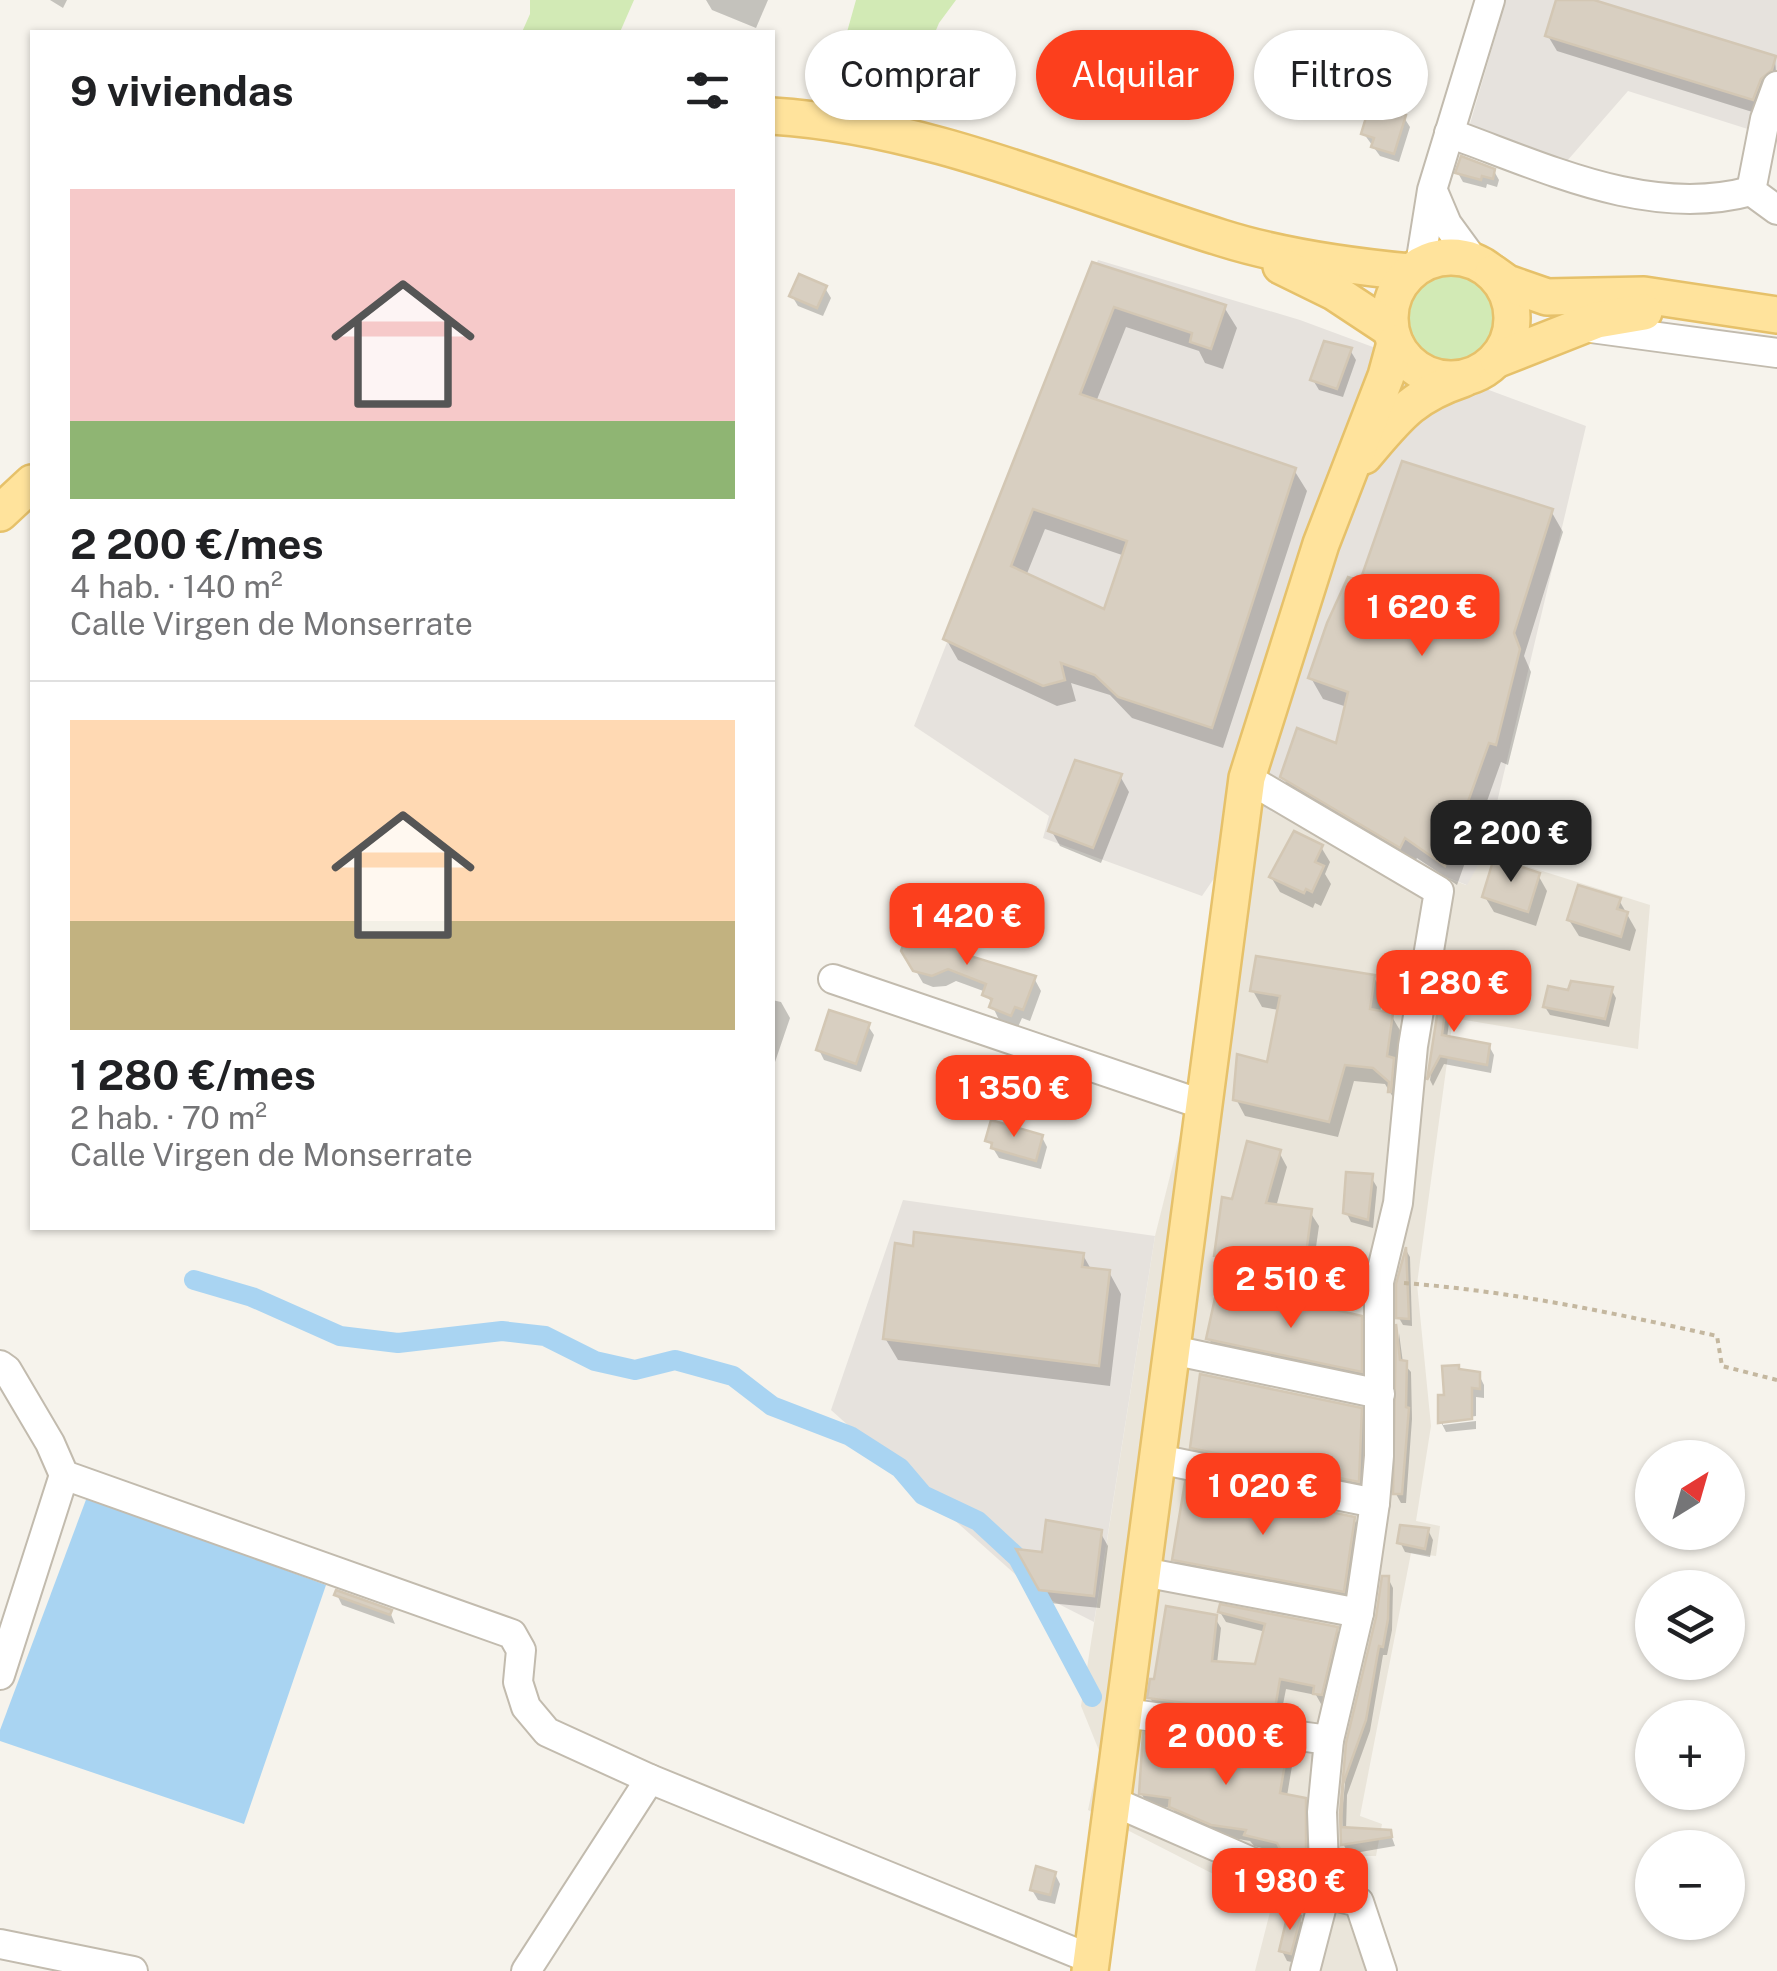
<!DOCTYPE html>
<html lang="es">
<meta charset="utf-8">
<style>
body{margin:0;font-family:"Public Sans",sans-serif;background:#f6f6f6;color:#202124;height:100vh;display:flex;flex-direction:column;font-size:38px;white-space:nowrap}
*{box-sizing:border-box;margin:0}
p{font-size:32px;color:#757577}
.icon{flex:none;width:55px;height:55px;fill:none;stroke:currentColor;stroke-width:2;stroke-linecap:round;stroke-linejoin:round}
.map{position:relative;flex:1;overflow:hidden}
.sheet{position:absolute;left:30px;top:30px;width:745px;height:1200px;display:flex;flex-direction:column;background:#fff;border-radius:0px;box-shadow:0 2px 8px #0004}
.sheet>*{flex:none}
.hud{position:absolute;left:805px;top:30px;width:820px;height:90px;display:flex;gap:20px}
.needle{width:65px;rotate:37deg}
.fabs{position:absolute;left:1635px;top:1440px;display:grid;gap:20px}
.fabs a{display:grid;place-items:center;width:110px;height:110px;border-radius:50%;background:#fff;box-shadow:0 2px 8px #0004;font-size:50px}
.price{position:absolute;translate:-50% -85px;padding:0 22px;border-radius:20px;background:#fc3f1d;color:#fff;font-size:32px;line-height:65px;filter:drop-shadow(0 2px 5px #0008)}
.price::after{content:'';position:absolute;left:50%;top:60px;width:30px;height:22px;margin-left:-15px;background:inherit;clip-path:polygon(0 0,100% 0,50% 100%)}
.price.current{background:#222;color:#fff}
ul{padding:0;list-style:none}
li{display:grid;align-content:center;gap:20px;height:530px;padding:0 40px}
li+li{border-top:2px solid #e0e0e0}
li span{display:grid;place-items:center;height:310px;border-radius:0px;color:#555}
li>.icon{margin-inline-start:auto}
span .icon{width:180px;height:180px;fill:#fffc;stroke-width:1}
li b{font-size:42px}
h2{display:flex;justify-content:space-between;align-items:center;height:120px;padding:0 40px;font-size:42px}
.tag{padding:0 35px;border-radius:45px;background:#fff;box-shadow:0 2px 8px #0004;font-size:35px;line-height:90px}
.tag.current{background:#fc3f1d;color:#fff}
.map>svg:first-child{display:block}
</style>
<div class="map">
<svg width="1777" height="1971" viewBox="0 0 1777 1971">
<rect width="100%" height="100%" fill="#f6f3ec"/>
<polygon fill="#eae5da" points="1262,808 1466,885 1485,853 1650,905 1638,1049 1453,1018 1417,1284 1431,1426 1416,1521 1440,1526 1436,1556 1411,1553 1360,1816 1382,1824 1376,1856 1352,1856 1393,1971 1255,1971 1272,1904 1088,1810 1100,1753 1081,1706 1155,1236"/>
<g fill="#e6e2dd">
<polygon points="1494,0 1777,0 1777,77 1754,131 1628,91 1560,169 1467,134 1500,21"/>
<polygon points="1098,260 1300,320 1586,426 1485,853 1467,885 1262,808 1202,896 1043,838 1049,816 914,726"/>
<polygon points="903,1200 1155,1236 1094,1622 1035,1592 831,1410"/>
</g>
<g fill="#d2eab5">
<polygon points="530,0 634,0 620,32 522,32 530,14"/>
<polygon points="856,0 956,0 939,23 926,54 840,57"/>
<circle cx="1450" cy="317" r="44"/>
</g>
<polygon fill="#a9d4f2" points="87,1497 326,1585 244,1824 0,1741 0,1730"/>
<g fill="#0003" fill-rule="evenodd">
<polygon points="50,0 67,0 63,8"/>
<polygon points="706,0 768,0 756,28 712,10"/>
<polygon points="1559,0 1586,0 1775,58 1777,88 1762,115 1557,51 1548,36"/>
<polygon points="1401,94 1407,104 1403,116 1410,127 1399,162 1380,156 1364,134 1381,107"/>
<polygon points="1494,171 1499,180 1497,187 1487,184 1486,188 1463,182 1458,173"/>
<path d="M1094,265l130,42 13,21 -14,41 -18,-6 -6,-12 -73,-24 -30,75 198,68 13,21 -84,257 -91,-30 -22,-23 -39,-12 5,18 -19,5 -99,-46 -12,-21zM1045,529l80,27 -19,56 -80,-36z"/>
<polygon points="825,288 831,298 823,316 798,306 792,296"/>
<polygon points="1350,350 1356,360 1343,397 1319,390 1313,380"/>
<polygon points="1551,511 1563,532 1524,656 1531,672 1508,765 1501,762 1457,885 1417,858 1412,867 1295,798 1283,777 1337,746 1347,707 1323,699 1311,678 1361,584"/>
<polygon points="1120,776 1129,792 1101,863 1060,846 1051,830"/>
<polygon points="1321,847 1330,862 1325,874 1331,884 1321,906 1315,903 1313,908 1280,892 1271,877"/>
<polygon points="1538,875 1547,891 1536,926 1494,912 1485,897"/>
<polygon points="1619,900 1636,930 1630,951 1579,936 1569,920"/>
<polygon points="922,938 953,938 966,958 1034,978 1041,991 1030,1021 1022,1018 1018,1027 999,1020 986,992 956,981 946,986 933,987 923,983 904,950"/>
<polygon points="1448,961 1456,970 1447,1038 1489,1046 1494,1055 1491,1073 1444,1064 1433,1086 1430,1080"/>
<polygon points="1374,977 1383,994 1380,1014 1391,1015 1401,1032 1396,1065 1402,1076 1399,1107 1385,1084 1354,1081 1338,1137 1245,1116 1236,1099 1269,1065 1279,1010 1262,1007 1253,991"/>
<polygon points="1611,989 1616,998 1609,1027 1550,1015 1545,1007 1570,993"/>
<polygon points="772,1000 781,1002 790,1018 774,1065"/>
<polygon points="868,1026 874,1035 861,1072 824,1060 819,1050"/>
<polygon points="1012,1088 1015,1092 1008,1116 996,1113 994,1109"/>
<polygon points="1042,1137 1047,1147 1041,1169 999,1158 988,1140"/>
<polygon points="1279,1152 1287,1167 1276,1207 1310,1212 1319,1226 1311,1282 1225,1270 1216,1256 1234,1201"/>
<polygon points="1371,1177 1377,1187 1373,1228 1351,1222 1346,1212"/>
<polygon points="1407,1252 1410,1257 1412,1326 1403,1325 1399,1318 1399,1284"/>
<polygon points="1083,1255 1092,1271 1109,1272 1121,1294 1110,1386 898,1360 885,1338"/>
<polygon points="1261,1311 1360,1318 1366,1328 1366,1381 1215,1349 1209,1339"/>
<polygon points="1399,1333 1403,1363 1411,1372 1412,1419 1406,1503 1401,1503 1396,1494"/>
<polygon points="1459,1371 1479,1375 1484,1385 1484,1398 1476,1397 1476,1416 1443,1420 1443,1425 1476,1421 1476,1429 1446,1432 1441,1422 1446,1398"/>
<polygon points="1360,1410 1366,1420 1364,1490 1198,1457 1193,1447"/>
<polygon points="1354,1519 1360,1530 1350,1602 1181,1570 1174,1559"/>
<polygon points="1428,1530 1433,1540 1430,1557 1405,1552 1400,1542"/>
<polygon points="1100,1532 1108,1546 1100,1608 1049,1603 1020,1552 1044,1555"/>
<polygon points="1388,1578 1393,1588 1392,1630 1387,1655 1383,1655 1370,1731 1347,1795 1346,1830 1390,1832 1395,1846 1349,1854 1343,1844 1342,1813 1349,1743"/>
<polygon points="337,1595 390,1612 395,1624 342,1605"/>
<polygon points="1220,1612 1336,1629 1342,1639 1327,1705 1321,1704 1316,1695 1286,1689 1279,1725 1156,1708 1150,1698 1215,1618 1221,1628 1217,1664 1257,1667 1266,1632 1226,1622"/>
<polygon points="1285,1754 1292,1766 1287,1796 1304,1800 1311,1812 1312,1873 1293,1868 1285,1854 1254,1846 1250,1841 1220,1836 1178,1818 1173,1808 1148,1805 1141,1793"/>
<polygon points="1055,1874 1060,1884 1055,1904 1038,1900 1032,1890"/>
<polygon points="1299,1919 1305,1928 1296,1963 1287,1961 1282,1951"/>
</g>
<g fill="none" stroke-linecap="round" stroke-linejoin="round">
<polyline stroke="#a9d4f2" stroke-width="20" points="194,1280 252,1297 340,1336 398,1343 502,1331 545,1336 595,1361 635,1370 675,1360 733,1376 772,1406 850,1436 900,1468 923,1495 978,1521 1018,1558 1092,1697"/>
</g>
<g fill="#d8cfc1" stroke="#d3c7b4" stroke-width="2.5" fill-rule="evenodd">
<polygon points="1556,0 1594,0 1776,56 1772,70 1761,79 1753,100 1545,36"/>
<polygon points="1385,86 1403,92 1396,112 1406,115 1394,154 1371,147 1374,138 1361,134 1367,114 1370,115 1374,102 1379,104"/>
<polygon points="1461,156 1495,169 1493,179 1482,176 1481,180 1455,173"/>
<path d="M1092,262l134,43 -15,44 -21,-7 2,-9 -78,-26 -34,87 216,74 -84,260 -94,-31 -23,-22 -34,-12 4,17 -22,6 -100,-47zM1033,509l94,32 -23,68 -93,-43z"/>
<polygon points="799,274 827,286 817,308 789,296"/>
<polygon points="1324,341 1352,348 1337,389 1310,380"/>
<polygon points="1402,461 1553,509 1514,633 1520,649 1496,745 1489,743 1445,866 1405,838 1400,848 1280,777 1297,728 1336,743 1348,692 1308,678 1327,623 1348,577 1360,581"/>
<polygon points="1075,760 1122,774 1093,848 1048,831"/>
<polygon points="1294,831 1323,845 1315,862 1324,866 1312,892 1306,889 1304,893 1269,877"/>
<polygon points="1494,858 1540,873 1528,912 1482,897"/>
<polygon points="1578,885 1621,898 1617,909 1628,912 1621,937 1567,920"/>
<polygon points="924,925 954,936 952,942 962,946 960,953 1036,976 1023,1010 1015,1007 1011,1016 989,1007 992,999 982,995 986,984 948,969 932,976 913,971 901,951 909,930 920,935"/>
<polygon points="1256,956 1375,975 1370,1009 1393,1013 1387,1056 1394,1058 1391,1092 1388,1092 1389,1082 1373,1068 1345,1065 1329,1122 1233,1100 1237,1054 1267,1062 1280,996 1250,991"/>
<polygon points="1446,958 1452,959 1442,1035 1490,1044 1487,1065 1440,1056 1427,1080"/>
<polygon points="1571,981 1613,987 1605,1019 1543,1007 1548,986 1568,990"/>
<polygon points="829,1010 870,1023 856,1064 816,1050"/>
<polygon points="999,1082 1014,1086 1006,1114 991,1109"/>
<polygon points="991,1120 1043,1135 1036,1161 991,1148 992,1143 985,1141"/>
<polygon points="1247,1141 1281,1150 1266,1203 1312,1209 1304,1269 1214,1256 1222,1197 1232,1199"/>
<polygon points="1346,1172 1373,1174 1368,1220 1343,1213"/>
<polygon points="914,1232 1084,1253 1082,1267 1110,1270 1099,1366 883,1339 895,1243 913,1246"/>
<polygon points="1406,1247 1409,1319 1396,1318 1396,1284"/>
<polygon points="1268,1294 1362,1316 1362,1372 1206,1339 1215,1298 1261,1309 1265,1307"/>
<polygon points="1396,1324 1400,1360 1407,1361 1406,1407 1409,1408 1402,1494 1393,1494"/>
<polygon points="1459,1365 1459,1369 1480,1372 1480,1389 1472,1388 1472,1419 1438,1423 1438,1395 1444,1395 1442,1366"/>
<polygon points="1200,1374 1362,1408 1359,1482 1190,1448"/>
<polygon points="1185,1482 1355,1517 1344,1592 1172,1560"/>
<polygon points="1046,1520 1102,1530 1094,1596 1039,1590 1016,1549 1042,1552"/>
<polygon points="1400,1525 1429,1528 1425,1549 1397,1543"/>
<polygon points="1382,1576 1389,1576 1388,1619 1383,1647 1379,1646 1366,1720 1343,1784 1341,1827 1391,1830 1392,1837 1341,1845 1340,1813 1346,1743 1376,1617"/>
<polygon points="336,1590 392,1610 390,1615 334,1595"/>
<polygon points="1220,1604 1338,1627 1322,1695 1313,1694 1314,1686 1280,1679 1274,1715 1147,1698 1150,1679 1154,1679 1166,1606 1217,1615 1212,1661 1255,1664 1265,1624 1218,1612"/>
<polygon points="1143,1733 1287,1752 1280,1793 1306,1798 1306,1862 1284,1857 1277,1843 1244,1835 1246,1830 1211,1825 1169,1807 1170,1798 1139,1794"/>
<polygon points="1036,1866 1056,1872 1050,1895 1030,1890"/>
<polygon points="1288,1913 1301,1916 1291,1954 1279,1951"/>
</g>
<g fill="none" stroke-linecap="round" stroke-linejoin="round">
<defs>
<g id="minor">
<polyline points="1777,86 1765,119 1751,191 1777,210"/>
<path d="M1449,133c95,34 200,86 302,58"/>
<polyline points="1433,191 1447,224 1474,261"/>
<polyline points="1420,265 1432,190 1490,0"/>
<polyline points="1591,328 1777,353"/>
<polyline points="1247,778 1439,891 1413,1046 1398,1203 1379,1282 1379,1456 1375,1503 1359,1613 1329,1740 1322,1812 1325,1894 1305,1971"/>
<polyline points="833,979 1204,1105"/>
<polyline points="1172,1350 1380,1394"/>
<polyline points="0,1365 7,1370 50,1443 64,1475 512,1634 521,1650 518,1682 526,1707 547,1732 650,1779 1091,1959"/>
<polyline points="1158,1459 1375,1503"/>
<polyline points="1143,1572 1359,1613"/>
<polyline points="0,1675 64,1475"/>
<polyline points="1124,1713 1329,1740"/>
<polyline points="1112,1801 1325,1894 1359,1902 1382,1971"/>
<polyline points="0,1944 133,1971"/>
<polyline points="526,1971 650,1779"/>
</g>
<g id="major">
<path d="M772,116c157,10 301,76 450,122 60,19 125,28 188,34"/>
<circle cx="1451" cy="318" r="61"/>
<polyline points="1281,266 1334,292 1390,329"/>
<polyline points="1493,273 1507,283 1547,297 1644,295 1777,315"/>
<polyline points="1498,359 1597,320 1644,312"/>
<path d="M1364,456c34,-40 48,-60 99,-77"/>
<polyline points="0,513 32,483"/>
<polyline points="1090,1971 1247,778 1321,544 1386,376 1395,343"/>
</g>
</defs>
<use href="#minor" stroke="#c2bbae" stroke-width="32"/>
<use href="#major" stroke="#e6c16a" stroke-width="40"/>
<path stroke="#c4b79f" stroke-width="4" stroke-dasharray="5 5" stroke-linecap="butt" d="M1404,1283c106,8 210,30 313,53l5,30 55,14"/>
<use href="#minor" stroke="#fff" stroke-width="28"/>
<use href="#major" stroke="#ffe39c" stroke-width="35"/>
</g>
</svg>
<div class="fabs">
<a><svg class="needle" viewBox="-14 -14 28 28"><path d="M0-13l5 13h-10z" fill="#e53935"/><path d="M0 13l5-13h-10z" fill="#757577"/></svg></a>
<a><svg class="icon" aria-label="layers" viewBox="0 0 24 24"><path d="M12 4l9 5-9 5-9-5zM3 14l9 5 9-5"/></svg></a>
<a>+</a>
<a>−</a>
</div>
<b class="price" style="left:1422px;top:659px">1 620 €</b>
<b class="price current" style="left:1511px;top:885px">2 200 €</b>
<b class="price" style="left:967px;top:968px">1 420 €</b>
<b class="price" style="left:1454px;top:1035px">1 280 €</b>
<b class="price" style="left:1014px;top:1140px">1 350 €</b>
<b class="price" style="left:1291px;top:1331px">2 510 €</b>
<b class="price" style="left:1263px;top:1538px">1 020 €</b>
<b class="price" style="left:1226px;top:1788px">2 000 €</b>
<b class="price" style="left:1290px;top:1933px">1 980 €</b>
<div class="hud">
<a class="tag">Comprar</a>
<a class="tag current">Alquilar</a>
<a class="tag">Filtros</a>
</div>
<section class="sheet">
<h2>9 viviendas<svg class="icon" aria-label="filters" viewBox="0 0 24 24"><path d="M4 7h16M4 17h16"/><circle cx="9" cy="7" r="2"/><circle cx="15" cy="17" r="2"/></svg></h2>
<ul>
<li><span style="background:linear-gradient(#f6c9c9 75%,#8fb573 0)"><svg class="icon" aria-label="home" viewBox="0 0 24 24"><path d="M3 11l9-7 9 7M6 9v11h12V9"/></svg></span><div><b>2 200 €/mes</b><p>4 hab. · 140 m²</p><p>Calle Virgen de Monserrate</p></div></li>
<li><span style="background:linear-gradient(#ffd9b3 65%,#c2b280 0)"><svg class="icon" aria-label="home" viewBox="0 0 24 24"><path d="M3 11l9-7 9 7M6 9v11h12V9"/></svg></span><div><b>1 280 €/mes</b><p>2 hab. · 70 m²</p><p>Calle Virgen de Monserrate</p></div></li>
</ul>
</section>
</div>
